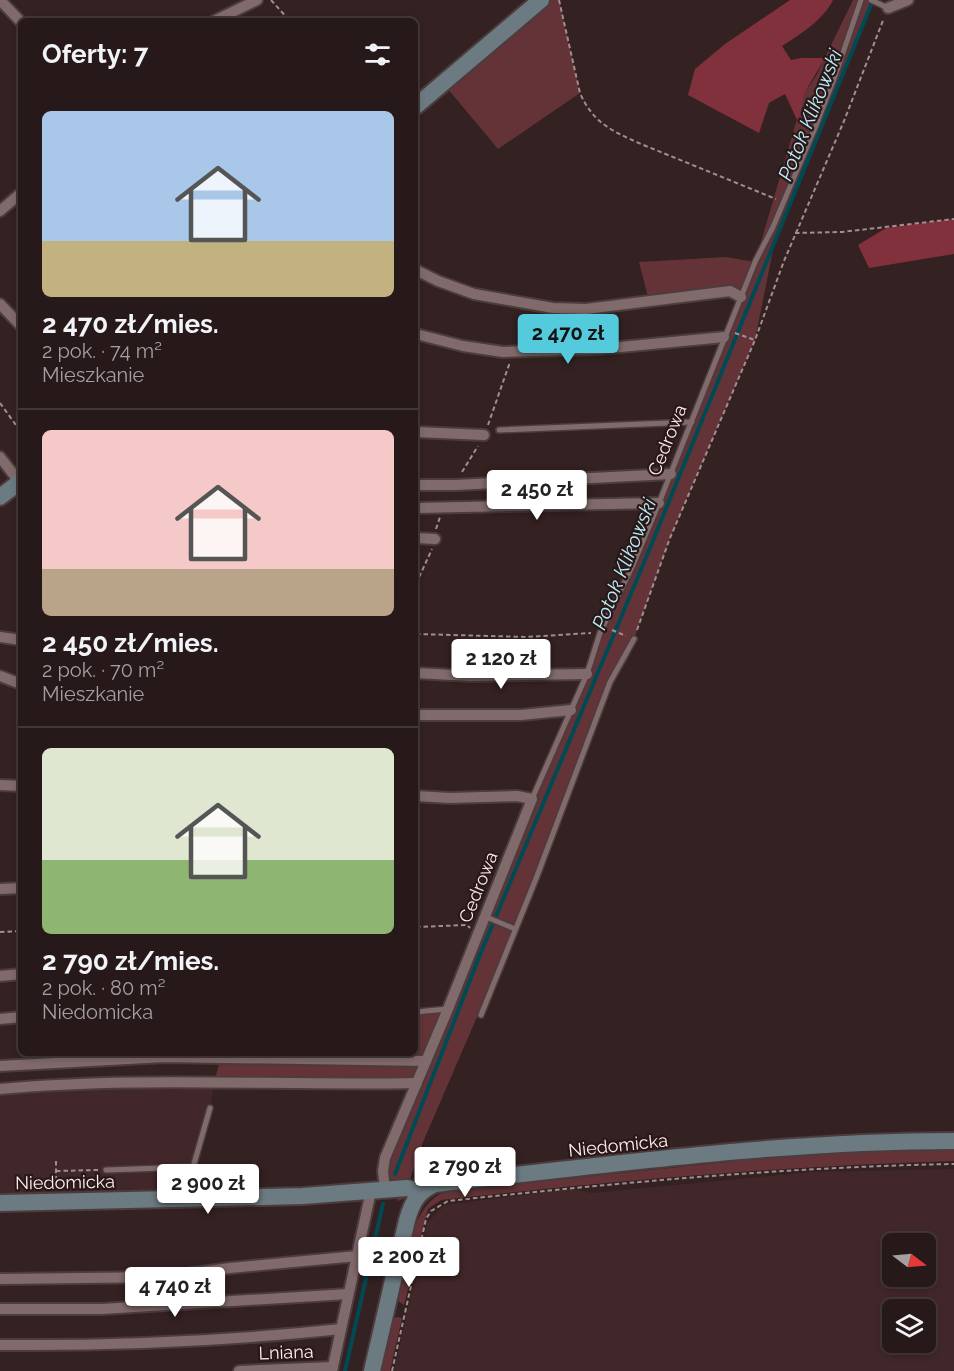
<!DOCTYPE html>
<html lang="pl">
<meta charset="utf-8">
<style>
body{margin:0;font-family:Raleway,sans-serif;background:#2f2223;color:#f1f3f6;height:100vh;display:flex;flex-direction:column;font-size:22px;white-space:nowrap}
*{box-sizing:border-box;margin:0}
p{font-size:20px;color:#a4a0a2}
.icon{flex:none;width:33px;height:33px;fill:none;stroke:currentColor;stroke-width:2;stroke-linecap:round;stroke-linejoin:round}
.map{position:relative;flex:1;overflow:hidden}
.panel{position:absolute;left:18px;top:18px;width:400px;height:1038px;display:flex;flex-direction:column;background:#27191a;border-radius:9px;box-shadow:0 3px 9px #0003,0 0 0 2px #433839}
.panel>*{flex:none}
.needle{width:39px;rotate:106deg}
.controls{position:absolute;left:882px;top:1233px;display:grid;gap:12px}
.controls a{display:grid;place-items:center;width:54px;height:54px;border-radius:9px;background:#27191a;box-shadow:0 3px 9px #0003,0 0 0 2px #433839;font-size:30px}
.price{position:absolute;translate:-50% -51px;padding:0 14px;border-radius:6px;background:#fff;color:#222;font-size:20px;line-height:39px;filter:drop-shadow(0 2px 3px #0008)}
.price::after{content:'';position:absolute;left:50%;top:36px;width:18px;height:14px;margin-left:-9px;background:inherit;clip-path:polygon(0 0,100% 0,50% 100%)}
.price.current{background:#54cadd;color:#111}
ul{padding:0;list-style:none}
li{display:grid;align-content:center;gap:12px;height:318px;padding:0 24px}
li+li{border-top:2px solid #433839}
li span{display:grid;place-items:center;height:186px;border-radius:9px;color:#555}
li>.icon{margin-inline-start:auto}
span .icon{width:108px;height:108px;fill:#fffc;stroke-width:1}
li b{font-size:26px}
h2{display:flex;justify-content:space-between;align-items:center;height:72px;padding:0 24px;font-size:26px}
.map>svg:first-child{display:block}
</style>
<div class="map">
<svg width="954" height="1371" viewBox="0 0 954 1371">
<rect width="100%" height="100%" fill="#342122"/>
<g fill="#412729" fill-rule="evenodd">
<polygon points="214,1084 210,1108 190,1178 190,1198 0,1203 0,1089"/>
<path d="M954,1169v202h-560l33,-148 18,-18 126,-16 21,4 220,-21zM892,1244h34v32h-34zM892,1310h34v32h-34z"/>
</g>
<g fill="#633337">
<polygon points="541,0 559,0 580,93 498,149 442,82"/>
<polygon points="853,0 873,0 775,240 755,340 670,538 634,639 630,655 606,697 539,864 515,929 423,1142 407,1188 421,1192 398,1201 388,1173 383,1171 417,1083 214,1084 220,1059 307,1058 308,1053 416,1053 416,1012 448,1009 477,933 587,674 600,633 633,565 741,297 730,291 649,301 639,262 726,257 755,262 805,92 816,76"/>
<path d="M954,1149v12c-172,5 -343,20 -513,39l-13,9 -15,57 -6,6v5l3,4 -6,24 -9,-6c8,-31 15,-88 45,-105 5,-2 13,-3 18,-4l358,-37z"/>
<polygon points="397,1317 402,1318 390,1371 380,1371 392,1318"/>
</g>
<g fill="#80313b">
<path d="M790,0h43c-10,20 -32,34 -51,46l9,14 10,-2h24l-20,34 -7,30 -13,-28 -16,9 -10,30 -71,-38 7,-26 30,-25z"/>
<polygon points="954,219 954,254 869,268 858,245 886,228"/>
</g>
<g fill="none" stroke-linecap="round" stroke-linejoin="round">
<g stroke="#004a54" stroke-width="4">
<polyline points="395,1174 479,957 650,548 873,0"/>
<polyline points="345,1371 383,1204"/>
</g>
<defs>
<g id="lane">
<polyline points="871,0 888,8"/>
<polyline points="499,430 692,422"/>
<polyline points="532,799 587,674 600,633 633,565 659,503 755,262 773,227 815,128 834,79 861,0"/>
<polyline points="484,916 515,929"/>
<polyline points="416,1012 447,1009"/>
<polyline points="481,1015 537,876 610,682 634,639"/>
<polyline points="106,1170 193,1167"/>
<polyline points="189,1196 190,1178 210,1108"/>
</g>
<g id="street">
<polyline points="0,0 21,22"/>
<polyline points="888,8 908,0"/>
<polyline points="214,21 257,0"/>
<polyline points="0,211 21,193"/>
<polyline points="416,270 438,281 474,294 553,308 586,309 730,291 741,297"/>
<polyline points="0,304 21,326"/>
<polyline points="416,334 463,346 503,352 600,349 724,337"/>
<polyline points="416,432 484,435"/>
<polyline points="0,457 21,484"/>
<polyline points="416,485 455,485 671,474"/>
<polyline points="416,508 659,503"/>
<polyline points="416,538 435,539"/>
<polyline points="0,637 21,640"/>
<polyline points="416,673 471,676 587,674"/>
<polyline points="0,676 21,684"/>
<polyline points="416,715 521,715 571,710"/>
<polyline points="0,785 21,786"/>
<polyline points="0,889 21,888"/>
<polyline points="0,976 21,974"/>
<polyline points="0,1019 21,1017"/>
<polyline points="0,1066 164,1057 426,1061"/>
<path d="M0,1089c139,-13 278,-3 417,-6"/>
<polyline points="385,1190 383,1171 385,1158 448,1009 532,799 517,796 450,798 416,796"/>
<polyline points="0,1279 165,1277 230,1268 357,1256"/>
<polyline points="0,1309 102,1309 348,1294"/>
<path d="M0,1345c114,1 228,-4 341,-16"/>
<polyline points="239,1371 333,1367"/>
<polyline points="332,1371 371,1191"/>
</g>
<g id="secondary">
<polyline points="416,106 541,0"/>
<polyline points="0,497 21,481"/>
<polyline points="0,1203 303,1196 407,1188 421,1192"/>
<path d="M372,1371l35,-151c5,-17 10,-28 28,-36 172,-19 345,-43 519,-43"/>
</g>
</defs>
<use href="#lane" stroke="#4c3c3e" stroke-width="8"/>
<use href="#street" stroke="#4c3c3e" stroke-width="14"/>
<use href="#secondary" stroke="#4c3c3e" stroke-width="20"/>
<g stroke="#a08f90" stroke-width="2" stroke-dasharray="4.5 3" stroke-linecap="butt">
<polyline points="271,0 290,21"/>
<path d="M559,0l21,93c13,30 32,38 61,51l135,55"/>
<polyline points="795,233 842,232 954,219"/>
<polyline points="735,333 755,340"/>
<polyline points="0,403 21,432"/>
<polyline points="488,425 510,362"/>
<polyline points="462,472 478,446"/>
<polyline points="436,529 440,517"/>
<polyline points="416,584 432,549"/>
<polyline points="612,630 626,636"/>
<polyline points="637,630 670,538 755,340 784,261 844,121 884,18"/>
<polyline points="416,634 526,637 591,633"/>
<polyline points="416,927 467,925 470,928"/>
<polyline points="0,932 21,931"/>
<polyline points="56,1171 98,1170"/>
<polyline points="56,1188 56,1158"/>
<path d="M392,1371l34,-152 5,-8 17,-10c168,-18 337,-34 506,-37"/>
</g>
<use href="#lane" stroke="#816a6b" stroke-width="5"/>
<use href="#street" stroke="#816a6b" stroke-width="10"/>
<use href="#secondary" stroke="#6b7b81" stroke-width="16"/>
</g>
<g text-anchor="middle" dominant-baseline="central" stroke-width="4.5" stroke-linejoin="round" paint-order="stroke">
<g font-size="18" fill="#fceeee" stroke="#2a1819">
<text transform="translate(667 440) rotate(-68)">Cedrowa</text>
<text transform="translate(478 887) rotate(-68)">Cedrowa</text>
<text transform="translate(618 1145) rotate(-6)">Niedomicka</text>
<text transform="translate(65 1182) rotate(-1)">Niedomicka</text>
<text transform="translate(286 1352) rotate(-2)">Lniana</text>
</g>
<g font-size="20" font-style="italic" fill="#b9eff8" stroke="#2a1819">
<text transform="translate(810 115) rotate(-68)">Potok Klikowski</text>
<text transform="translate(624 564) rotate(-68)">Potok Klikowski</text>
</g>
</g>
</svg>
<div class="controls">
<a><svg class="needle" viewBox="-14 -14 28 28"><path d="M0-13l5 13h-10z" fill="#e53935"/><path d="M0 13l5-13h-10z" fill="#a4a0a2"/></svg></a>
<a><svg class="icon" aria-label="layers" viewBox="0 0 24 24"><path d="M12 4l9 5-9 5-9-5zM3 14l9 5 9-5"/></svg></a>
</div>
<b class="price current" style="left:568px;top:365px">2 470 zł</b>
<b class="price" style="left:537px;top:521px">2 450 zł</b>
<b class="price" style="left:501px;top:690px">2 120 zł</b>
<b class="price" style="left:465px;top:1198px">2 790 zł</b>
<b class="price" style="left:208px;top:1215px">2 900 zł</b>
<b class="price" style="left:409px;top:1288px">2 200 zł</b>
<b class="price" style="left:175px;top:1318px">4 740 zł</b>
<section class="panel">
<h2>Oferty: 7<svg class="icon" aria-label="filters" viewBox="0 0 24 24"><path d="M4 7h16M4 17h16"/><circle cx="9" cy="7" r="2"/><circle cx="15" cy="17" r="2"/></svg></h2>
<ul>
<li><span style="background:linear-gradient(#a9c7e8 70%,#c2b280 0)"><svg class="icon" aria-label="home" viewBox="0 0 24 24"><path d="M3 11l9-7 9 7M6 9v11h12V9"/></svg></span><div><b>2 470 zł/mies.</b><p>2 pok. · 74 m²</p><p>Mieszkanie</p></div></li>
<li><span style="background:linear-gradient(#f6c9c9 75%,#b9a48a 0)"><svg class="icon" aria-label="home" viewBox="0 0 24 24"><path d="M3 11l9-7 9 7M6 9v11h12V9"/></svg></span><div><b>2 450 zł/mies.</b><p>2 pok. · 70 m²</p><p>Mieszkanie</p></div></li>
<li><span style="background:linear-gradient(#dfe7d0 60%,#8fb573 0)"><svg class="icon" aria-label="home" viewBox="0 0 24 24"><path d="M3 11l9-7 9 7M6 9v11h12V9"/></svg></span><div><b>2 790 zł/mies.</b><p>2 pok. · 80 m²</p><p>Niedomicka</p></div></li>
</ul>
</section>
</div>
